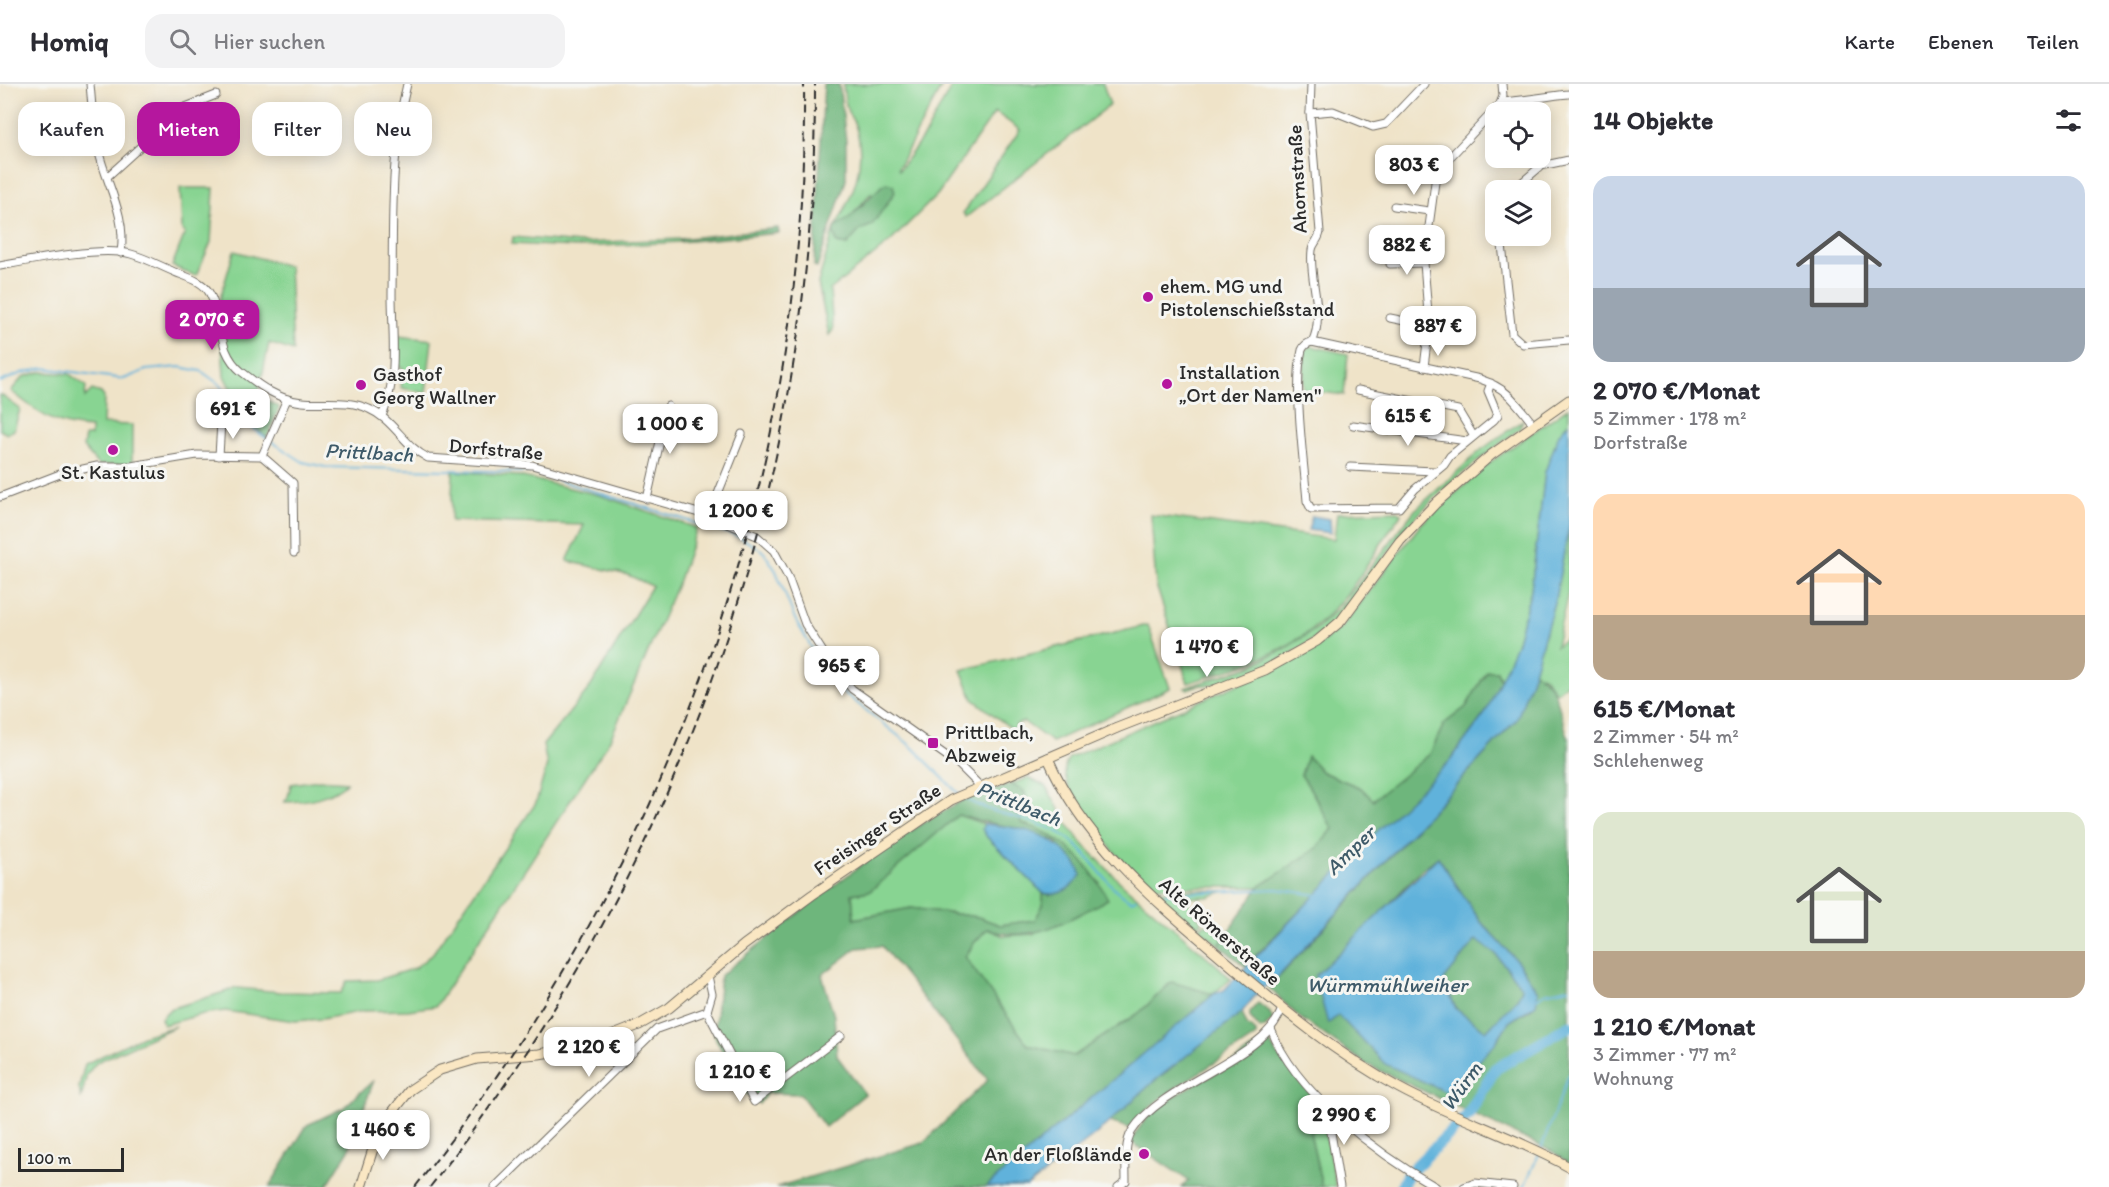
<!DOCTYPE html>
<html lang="de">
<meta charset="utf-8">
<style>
body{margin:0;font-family:Itim,sans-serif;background:#f2f2f3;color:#2b2b33;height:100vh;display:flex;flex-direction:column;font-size:22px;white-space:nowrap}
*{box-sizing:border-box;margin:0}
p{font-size:20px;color:#7c7c81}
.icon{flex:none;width:33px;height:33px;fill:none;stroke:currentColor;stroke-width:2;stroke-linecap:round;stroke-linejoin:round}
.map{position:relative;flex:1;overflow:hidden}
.sheet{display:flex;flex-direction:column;background:#fff;width:540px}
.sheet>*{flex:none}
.guide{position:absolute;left:18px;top:18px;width:570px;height:54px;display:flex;gap:12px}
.buttons{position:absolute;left:1485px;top:18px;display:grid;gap:12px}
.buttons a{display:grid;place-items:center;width:66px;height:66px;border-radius:12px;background:#fff;box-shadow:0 3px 15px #0003;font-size:30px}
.scale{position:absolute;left:18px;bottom:15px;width:106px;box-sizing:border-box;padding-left:6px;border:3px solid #2b2b2b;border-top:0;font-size:16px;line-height:21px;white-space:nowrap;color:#2b2b2b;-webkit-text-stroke:4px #f6f6f2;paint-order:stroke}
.price{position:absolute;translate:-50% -51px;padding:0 14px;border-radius:12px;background:#fff;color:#222;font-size:20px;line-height:39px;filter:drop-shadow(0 2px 3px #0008)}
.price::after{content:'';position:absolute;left:50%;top:36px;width:18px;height:14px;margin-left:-9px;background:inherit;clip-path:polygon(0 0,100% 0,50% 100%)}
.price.on{background:#b5179e;color:#fff}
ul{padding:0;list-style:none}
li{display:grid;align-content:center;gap:12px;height:318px;padding:0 24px}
li span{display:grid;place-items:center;height:186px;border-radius:18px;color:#555}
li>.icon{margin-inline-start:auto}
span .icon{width:108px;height:108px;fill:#fffc;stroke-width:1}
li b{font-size:26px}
h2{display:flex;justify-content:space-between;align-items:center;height:72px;padding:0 24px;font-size:26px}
.chip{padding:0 21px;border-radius:18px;background:#fff;box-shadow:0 3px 15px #0003;font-size:21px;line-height:54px}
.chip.on{background:#b5179e;color:#fff}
header{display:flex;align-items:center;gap:36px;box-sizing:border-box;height:84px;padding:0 30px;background:#fff;border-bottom:2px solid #e1e1e2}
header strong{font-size:28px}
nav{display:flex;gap:33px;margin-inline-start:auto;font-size:21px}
.search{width:420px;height:54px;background:#f2f2f3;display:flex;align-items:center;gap:15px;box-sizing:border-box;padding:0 21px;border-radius:18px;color:#7c7c81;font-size:22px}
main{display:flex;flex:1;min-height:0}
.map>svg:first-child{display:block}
</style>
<header>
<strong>Homiq</strong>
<div class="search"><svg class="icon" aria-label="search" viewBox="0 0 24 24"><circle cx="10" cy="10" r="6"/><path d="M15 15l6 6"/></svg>Hier suchen</div>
<nav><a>Karte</a><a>Ebenen</a><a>Teilen</a></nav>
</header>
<main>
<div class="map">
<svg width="1569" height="1103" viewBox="0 0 1569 1103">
<rect width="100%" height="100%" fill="#f6f6f2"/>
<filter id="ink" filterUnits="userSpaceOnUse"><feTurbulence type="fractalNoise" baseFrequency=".0167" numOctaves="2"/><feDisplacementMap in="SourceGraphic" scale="12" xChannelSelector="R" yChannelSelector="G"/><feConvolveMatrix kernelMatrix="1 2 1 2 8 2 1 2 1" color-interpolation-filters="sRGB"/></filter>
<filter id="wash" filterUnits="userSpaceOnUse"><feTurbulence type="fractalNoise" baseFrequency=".008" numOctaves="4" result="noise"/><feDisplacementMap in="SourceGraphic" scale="24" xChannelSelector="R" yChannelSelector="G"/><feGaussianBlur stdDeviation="1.35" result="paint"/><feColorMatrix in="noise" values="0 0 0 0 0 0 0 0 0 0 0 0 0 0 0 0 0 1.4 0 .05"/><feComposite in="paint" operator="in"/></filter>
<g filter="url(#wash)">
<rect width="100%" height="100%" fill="#efe3c8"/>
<g fill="#88d492" stroke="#5a805e" stroke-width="1.5">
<path d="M843,0h100l-45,84 1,2 27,-37 27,-49h150l7,21 -144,112 -3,-4 57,-83 -25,-18 -57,82 -48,48 -60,48 3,40 -4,5 -11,-52 15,-52 4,12 10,2 13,-15 12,-5 -1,-32 -25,29 -10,4c17,-31 31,-62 20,-98 -1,-6 -6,-11 -8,-16 -3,-9 -4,-19 -5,-28z"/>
<polygon points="180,104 214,104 211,158 196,192 172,182 185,149 182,146"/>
<polygon points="513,153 580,159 680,155 680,158 579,163 512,160"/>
<polygon points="234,167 289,182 293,267 269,259 258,312 279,323 267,353 248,338 224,292 219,218"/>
<polygon points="398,252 432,256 426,309 401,304 403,284 397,283"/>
<polygon points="1311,262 1348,270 1344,311 1303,306 1305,266"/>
<path d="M40,288l29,2 17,12 -1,11 7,-7 9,3 3,4 -1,27 29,1v40h-34l-15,-18 2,-11h6v-8c-37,-2 -50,-13 -80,-37l12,-14z"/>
<polygon points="0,310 20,325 14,346 7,350 0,346"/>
<path d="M1569,323v15l-10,13 -14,37 -14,118 -15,55 -15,36 -4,-10h-10l-21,36 -22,17 -14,30 -57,47 -12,-13 -39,-16 -14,-15 -7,18c13,17 21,36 32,54l-16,19 -58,39h-110c-21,-20 -103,-100 -80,-129l234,-102 39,-29 79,-103 71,-63z"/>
<path d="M1523,336l-4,9c-38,29 -79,59 -110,96 -31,37 -55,84 -94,113 -27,20 -63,35 -95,45 -12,3 -24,0 -32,7l-3,-2 65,-22 36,-18 30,-19 24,-22 74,-96 67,-61z"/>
<polygon points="453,387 519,392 599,411 697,444 679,496 610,656 436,922 408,926 364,927 322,935 295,937 225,927 203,930 163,941 161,934 170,925 237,904 281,908 341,909 347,897 377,896 415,884 433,869 536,719 547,681 543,661 591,602 652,502 628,491 567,477 584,441 451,437"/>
<path d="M1398,427l3,3c-23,32 -40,66 -68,96 -36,41 -95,57 -145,73l-32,-98 -5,-70 183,24 3,-26z"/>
<polygon points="1569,442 1569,504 1556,562 1569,552 1569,597 1556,609 1545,593 1534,588 1555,515"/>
<polygon points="1148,541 1170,604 1052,658 1024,638 1017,640 1013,646 973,615 961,586"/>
<path d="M1028,694l18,8 22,39 15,19 38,39 97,83 13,13 -18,15 -42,-12 -32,31 -65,43 -46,-11 -63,-87 9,-15 13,-14 17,7 29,-2 67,-51c-28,-31 -38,-48 -80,-60l-2,-13 11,-5 -5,-14 -13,-7z"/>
<path d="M319,696l28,2c-14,15 -43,20 -63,20l4,-5 3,-13z"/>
<polygon points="958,731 984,740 987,753 1043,809 1043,821 1036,836 1000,841 978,833 911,824 854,835 852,810 870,807"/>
<polygon points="1193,806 1224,807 1208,813 1185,814 1202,838 1196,843 1153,808"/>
<polygon points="1204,840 1220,845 1226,851 1219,861 1199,845"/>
<polygon points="176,942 97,978 87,990 81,1015 79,1003 85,980 143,952"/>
<polygon points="1324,1043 1336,1103 1322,1103 1309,1047"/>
</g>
<g fill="#6eb67c" stroke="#4c7054" stroke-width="1.5" fill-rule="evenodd">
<polygon points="824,0 839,0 846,57 846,96 817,184 814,182"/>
<path d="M886,99l7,2 2,7 -23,33 -12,5 -13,15 -10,-2 -4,-12 3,-5c20,-9 32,-31 50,-43z"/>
<polygon points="778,144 779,149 680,158 680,155"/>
<path d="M1487,587h10l4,10 -15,31 -37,50 -204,204 -26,-21 40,-58 58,-39 16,-19c-11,-18 -19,-37 -32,-54l6,-19 15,16 39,16 12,12 57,-46 14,-30 22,-17z"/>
<path d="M1534,588c26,12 24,42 35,66v426l-16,-12 -187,-88 -67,-47 -33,-32 13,-8 238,-258zM1438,773l42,64 38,41 20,30 -6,16 -23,14 -15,23 -48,47 -87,-58 -21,-19 -10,9 48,-106 45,-48z"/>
<path d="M1011,700l13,7 5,15 -11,4 3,13c41,12 67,38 87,76 -37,20 -78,47 -121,30l-13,14 -9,14 63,88 46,11 65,-43 33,-31 41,12 -80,71 -147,122h-209l146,-44 65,-63 -106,-134 -25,2 -35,27 12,41 3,40 28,38 -40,33 -25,-33 -33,-1 -8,11 -17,-14 -28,-55 6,-59c81,-64 161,-134 253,-181h8zM958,731c33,11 68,11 100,28l-7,52 -8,-2v12l-8,15 -35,5 -22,-8 -67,-9 -57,11 -2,-25 18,-3z"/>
<polygon points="1476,855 1495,869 1522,904 1518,914 1486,947 1456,925 1444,896"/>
<polygon points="1258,919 1269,927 1273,935 1264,944 1260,945 1250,933 1250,928"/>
<path d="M1242,928l5,13 9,7v4c-43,31 -92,52 -127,92l-20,-6 43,-39z"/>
<path d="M1268,956l10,16 42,47 4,24 -14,5 12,55h-141l8,-6 -58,-39c18,-41 66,-56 101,-79 12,-8 22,-18 36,-23z"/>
<polygon points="374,996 349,1066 326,1103 269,1103 307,1041 343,1024"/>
</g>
<g fill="#60b2db" stroke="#466e83" stroke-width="1.5" fill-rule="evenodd">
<polygon points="1569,338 1569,442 1555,515 1534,588 1517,635 1278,893 1260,906 1242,928 1152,999 1095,1051 1027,1103 986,1103 1214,910 1224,906 1369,755 1449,678 1486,628 1516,561 1531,506 1545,388 1559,350"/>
<polygon points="1312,432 1330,435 1331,449 1308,446"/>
<path d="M984,740c33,3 62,6 85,32 6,6 10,10 12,19 -9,13 -22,22 -38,18l-56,-56 -5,-8z"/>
<path d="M1438,773l42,64 38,41 20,30 -2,12 -27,18 -15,23 -48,47 -61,-28 -47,-49 -10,9 -13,-48zM1476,856l19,13 27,35 -4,10 -32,33 -30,-22 -12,-29z"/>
</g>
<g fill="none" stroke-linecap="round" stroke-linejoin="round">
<g stroke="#60b2db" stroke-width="2">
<polyline points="0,298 22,289 44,284 124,295 146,286 179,283 201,287 219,300 247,340 263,352 303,378 325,383 532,388 699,440"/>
<polyline points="706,442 738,452 763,467 776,487 795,535 824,585 843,608 910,661 959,710"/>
<path d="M964,714c29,18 66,19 96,35 28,16 45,54 71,68l5,-2"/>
<polyline points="1165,810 1277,805 1318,811"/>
<polyline points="1537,914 1544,909 1569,904"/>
<polyline points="1541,1065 1569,990"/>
<polyline points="1524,1103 1539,1070"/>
</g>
<polyline stroke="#60b2db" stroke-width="12" points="1401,1103 1408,1090 1468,1031 1495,985 1569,942"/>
</g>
</g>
<g filter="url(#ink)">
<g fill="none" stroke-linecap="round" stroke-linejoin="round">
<defs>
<g id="street">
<path d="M90,0c2,21 3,44 8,65 8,35 29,66 23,104"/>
<path d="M1311,0l-1,29 10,119c-1,8 -7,11 -8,18 -4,29 14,65 0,92"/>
<path d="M1501,18c24,-1 44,-6 68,-8"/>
<polyline points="1310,29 1333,27 1373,43 1386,40 1424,0"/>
<polyline points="108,92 183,24 216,11"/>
<polyline points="1513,106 1541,82 1569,76"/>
<polyline points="1394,122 1429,127"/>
<polyline points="1501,152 1512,250 1523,260 1569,256"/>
<polyline points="1390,180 1424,179"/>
<path d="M0,182c32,-6 101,-20 131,-12 15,4 31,13 46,19 13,5 27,9 33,21 14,27 6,57 32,78 18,14 37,28 60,30 23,2 46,-3 67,7 24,10 35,37 59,49l104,7 177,51 48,20 17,15 14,26 17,47 23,36 24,29 106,75 22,22"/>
<polyline points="1390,234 1429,242"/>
<polyline points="1424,283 1429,242 1424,179 1436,91 1439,85 1500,20 1503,12 1502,0"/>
<path d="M1491,299l-3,8 10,24 -4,5 -44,36 -6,9 -29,24 -16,19 -88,1 -4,-8c-3,-38 -14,-116 -5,-151 2,-5 5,-7 10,-8l168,37c29,10 35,23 54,46"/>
<polyline points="1358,306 1458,326 1473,351"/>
<path d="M382,332c17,-37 10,-82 10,-122 1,-70 -2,-142 15,-210"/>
<polyline points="1353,341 1467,357"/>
<polyline points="219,372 221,338"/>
<polyline points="262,372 293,399 294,469"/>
<polyline points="1350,383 1434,387"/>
<polyline points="0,413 60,390 97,382 131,382 197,371 262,372 287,315"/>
<polyline points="647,415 668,322"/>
<polyline points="709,432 742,350"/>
<polyline points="708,892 712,910 707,927 754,1018 841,952"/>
<path d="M1271,945c24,64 107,125 165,158"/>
<polyline points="1327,1024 1340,1103"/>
<polyline points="495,1103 657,945 707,927"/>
<path d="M1118,1103l8,-6c0,-14 -2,-38 6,-50 32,-50 134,-71 150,-123"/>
<polyline points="1464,1103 1475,1099 1513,1103"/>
</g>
<g id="secondary">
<path d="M1048,674c37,86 110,145 179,204 55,47 109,92 172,126 55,30 116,49 170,79"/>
<polyline points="361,1103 372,1068 387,1035 410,1006 440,986 477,975 539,970 586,962 639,941 669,924 744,861 812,811 951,716 1117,644 1265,586 1317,557 1341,537 1400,457 1436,419 1491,371 1569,316"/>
</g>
</defs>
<use href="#street" stroke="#706b62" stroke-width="9"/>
<use href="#secondary" stroke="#706b62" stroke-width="11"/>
<use href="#street" stroke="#fff" stroke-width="7"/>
<use href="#secondary" stroke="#fae7c3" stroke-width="9"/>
<g stroke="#2b2b2b" stroke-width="2" stroke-dasharray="9 4.5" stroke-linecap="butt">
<path d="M415,1103c250,-315 393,-699 389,-1103"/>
<path d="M430,1103c249,-317 386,-699 385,-1103"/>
</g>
</g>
</g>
<g fill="#b5179e" stroke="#f6f6f2" stroke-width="2">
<circle cx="1148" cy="213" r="6"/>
<circle cx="1167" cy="300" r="6"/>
<circle cx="361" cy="301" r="6"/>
<circle cx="113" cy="366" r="6"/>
<rect x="927" y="653" width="12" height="12" rx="3"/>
<circle cx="1144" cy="1070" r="6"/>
</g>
<g text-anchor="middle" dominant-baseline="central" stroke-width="6" stroke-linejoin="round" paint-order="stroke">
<g font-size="20" fill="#2b2b2b" stroke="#f6f6f2">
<text transform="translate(1297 95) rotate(-93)">Ahornstraße</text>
<text transform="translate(496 365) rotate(5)">Dorfstraße</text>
<text transform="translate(877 745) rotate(-34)">Freisinger Straße</text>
<text transform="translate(1220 847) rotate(41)">Alte Römerstraße</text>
</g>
<g font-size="20" fill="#2b2b2b" stroke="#f6f6f2" text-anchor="start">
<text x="1160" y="202">ehem. MG und<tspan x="1160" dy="23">Pistolenschießstand</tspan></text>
<text x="1179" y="288">Installation<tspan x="1179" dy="23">„Ort der Namen''</tspan></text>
<text x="373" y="290">Gasthof<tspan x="373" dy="23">Georg Wallner</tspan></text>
<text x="113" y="388" text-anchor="middle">St. Kastulus</text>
<text x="945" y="648">Prittlbach,<tspan x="945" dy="23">Abzweig</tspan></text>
<text x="1132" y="1070" text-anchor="end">An der Floßlände</text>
</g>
<g font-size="21" font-style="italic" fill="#3e5a69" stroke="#f6f6f2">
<text transform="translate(369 368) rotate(3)">Prittlbach</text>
<text transform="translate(1019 719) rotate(22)">Prittlbach</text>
<text transform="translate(1350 766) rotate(-44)">Amper</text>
<text x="1387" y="900">Würmmühlweiher</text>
<text transform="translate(1461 1002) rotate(-54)">Würm</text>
</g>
</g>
</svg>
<div class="buttons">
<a><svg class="icon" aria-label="locate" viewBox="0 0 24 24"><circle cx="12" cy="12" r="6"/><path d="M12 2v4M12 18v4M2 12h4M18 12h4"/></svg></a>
<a><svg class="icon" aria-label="layers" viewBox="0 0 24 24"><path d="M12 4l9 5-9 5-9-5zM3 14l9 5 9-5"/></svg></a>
</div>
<div class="scale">100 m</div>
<b class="price" style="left:1414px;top:112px">803 €</b>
<b class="price" style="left:1407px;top:192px">882 €</b>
<b class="price on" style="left:212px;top:267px">2 070 €</b>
<b class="price" style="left:1438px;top:273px">887 €</b>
<b class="price" style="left:233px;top:356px">691 €</b>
<b class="price" style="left:1408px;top:363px">615 €</b>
<b class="price" style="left:670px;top:371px">1 000 €</b>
<b class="price" style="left:741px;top:458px">1 200 €</b>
<b class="price" style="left:1207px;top:594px">1 470 €</b>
<b class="price" style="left:842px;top:613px">965 €</b>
<b class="price" style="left:589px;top:994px">2 120 €</b>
<b class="price" style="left:740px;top:1019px">1 210 €</b>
<b class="price" style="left:1344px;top:1062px">2 990 €</b>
<b class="price" style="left:383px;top:1077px">1 460 €</b>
<div class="guide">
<a class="chip">Kaufen</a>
<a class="chip on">Mieten</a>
<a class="chip">Filter</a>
<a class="chip">Neu</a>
</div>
</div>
<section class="sheet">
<h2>14 Objekte<svg class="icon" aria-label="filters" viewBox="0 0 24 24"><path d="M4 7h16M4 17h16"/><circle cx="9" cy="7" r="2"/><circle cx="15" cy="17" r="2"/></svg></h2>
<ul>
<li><span style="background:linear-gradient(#c9d6e8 60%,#9aa5b1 0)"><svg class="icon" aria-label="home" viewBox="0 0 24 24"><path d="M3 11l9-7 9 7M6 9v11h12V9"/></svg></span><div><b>2 070 €/Monat</b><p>5 Zimmer · 178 m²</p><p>Dorfstraße</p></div></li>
<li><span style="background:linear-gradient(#ffd9b3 65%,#b9a48a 0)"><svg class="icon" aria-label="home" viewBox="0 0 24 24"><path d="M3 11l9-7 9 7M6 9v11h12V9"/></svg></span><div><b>615 €/Monat</b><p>2 Zimmer · 54 m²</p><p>Schlehenweg</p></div></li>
<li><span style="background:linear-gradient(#dfe7d0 75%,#b9a48a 0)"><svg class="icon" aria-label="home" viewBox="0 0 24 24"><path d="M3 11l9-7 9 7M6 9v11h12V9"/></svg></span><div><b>1 210 €/Monat</b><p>3 Zimmer · 77 m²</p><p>Wohnung</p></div></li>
</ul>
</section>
</main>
